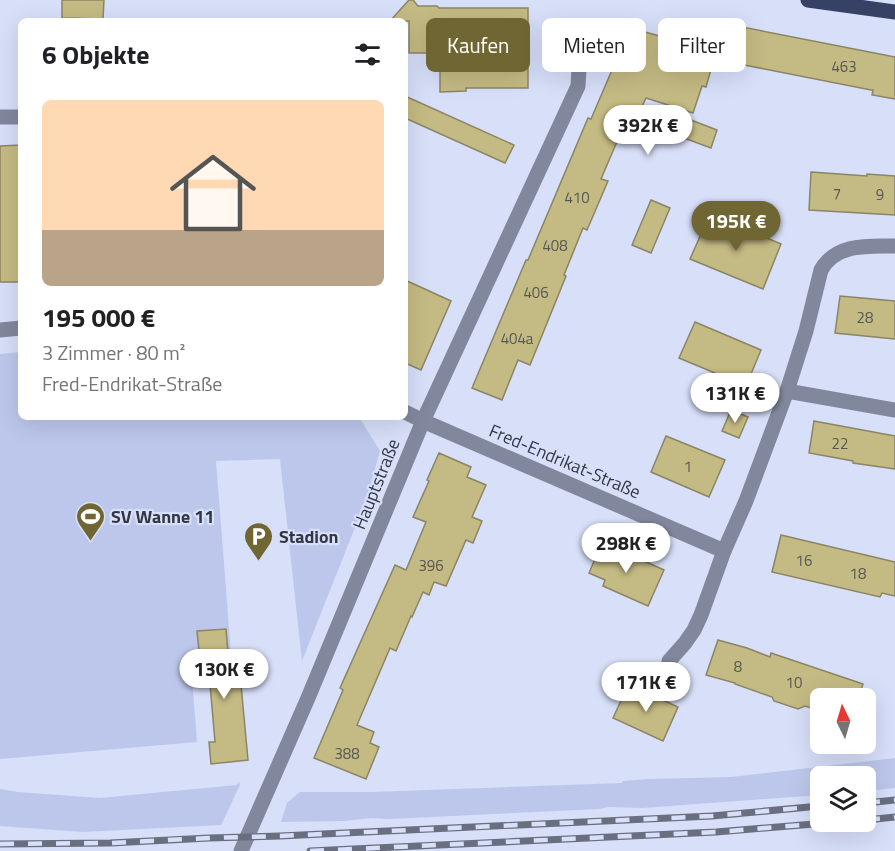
<!DOCTYPE html>
<html lang="de">
<meta charset="utf-8">
<style>
body{margin:0;font-family:"Titillium Web",sans-serif;background:#f2f2f2;color:#202124;height:100vh;display:flex;flex-direction:column;font-size:22px;white-space:nowrap}
*{box-sizing:border-box;margin:0}
p{font-size:20px;color:#757577}
.icon{flex:none;width:33px;height:33px;fill:none;stroke:currentColor;stroke-width:2;stroke-linecap:round;stroke-linejoin:round}
.map{position:relative;flex:1;overflow:hidden}
.side{position:absolute;left:18px;top:18px;width:390px;height:402px;display:flex;flex-direction:column;background:#fff;border-radius:9px;box-shadow:0 6px 24px #0002}
.side>*{flex:none}
.hud{position:absolute;left:426px;top:18px;width:378px;height:54px;display:flex;gap:12px}
.needle{width:39px;rotate:355deg}
.fabs{position:absolute;left:810px;top:688px;display:grid;gap:12px}
.fabs a{display:grid;place-items:center;width:66px;height:66px;border-radius:9px;background:#fff;box-shadow:0 6px 24px #0002;font-size:30px}
.price{position:absolute;translate:-50% -51px;padding:0 14px;border-radius:21px;background:#fff;color:#222;font-size:20px;line-height:39px;filter:drop-shadow(0 2px 3px #0008)}
.price::after{content:'';position:absolute;left:50%;top:36px;width:18px;height:14px;margin-left:-9px;background:inherit;clip-path:polygon(0 0,100% 0,50% 100%)}
.price.active{background:#6f6633;color:#fff}
ul{padding:0;list-style:none}
li{display:grid;align-content:center;gap:12px;height:318px;padding:0 24px}
li+li{border-top:2px solid #e0e0e0}
li span{display:grid;place-items:center;height:186px;border-radius:9px;color:#555}
li>.icon{margin-inline-start:auto}
span .icon{width:108px;height:108px;fill:#fffc;stroke-width:1}
li b{font-size:26px}
h2{display:flex;justify-content:space-between;align-items:center;height:72px;padding:0 24px;font-size:26px}
.chip{padding:0 21px;border-radius:9px;background:#fff;box-shadow:0 6px 24px #0002;font-size:21px;line-height:54px}
.chip.active{background:#6f6633;color:#fff}
.map>svg:first-child{display:block}
</style>
<div class="map">
<svg width="895" height="851" viewBox="0 0 895 851">
<rect width="100%" height="100%" fill="#d7dff9"/>
<g fill="#bcc7eb">
<polygon points="21,352 21,417 359,417 380,451 367,497 302,661 280,459 216,461 232,666 191,665 197,742 0,759 0,354"/>
<polygon points="895,758 895,788 866,791 866,777 820,777 820,795 643,808 608,807 599,809 389,819 372,818 344,821 281,822 287,803 300,792 373,792 622,783 623,781 648,779 731,777"/>
<polygon points="239,782 240,785 221,825 83,832 0,826 0,789 18,792 100,798 237,785"/>
</g>
<g fill="#c4ba83" stroke="#8b8565" stroke-width="1.5">
<polygon points="62,0 104,0 103,19 62,18"/>
<polygon points="409,0 413,0 418,6 437,6 439,8 528,8 528,88 466,88 466,91 440,92 440,53 409,53 409,21 390,21"/>
<polygon points="701,19 895,57 895,99 872,95 873,90 871,90 714,59 706,87 702,86 693,113 646,98 640,111 634,109 625,131 622,130 601,179 608,181 587,230 583,228 564,275 566,276 530,365 518,360 502,400 472,388 526,260 528,260 588,118 591,119 615,63 634,71 645,32 695,46"/>
<polygon points="405,96 514,145 505,163 405,118"/>
<polygon points="691,120 717,130 711,148 684,138"/>
<polygon points="21,145 21,282 0,282 0,146"/>
<polygon points="811,172 867,176 867,174 895,176 895,215 809,210"/>
<polygon points="651,200 670,208 651,253 632,245"/>
<polygon points="710,214 781,244 763,289 690,259"/>
<polygon points="405,280 451,301 421,370 405,363"/>
<polygon points="840,296 895,301 895,339 835,333"/>
<polygon points="695,322 761,350 746,386 679,358"/>
<polygon points="731,410 748,417 739,438 722,431"/>
<polygon points="814,421 895,436 895,469 853,463 853,461 809,453"/>
<polygon points="666,436 725,460 709,497 651,472"/>
<polygon points="439,453 471,467 467,477 486,485 472,517 482,521 473,543 466,540 446,586 434,582 429,595 423,592 412,617 411,616 396,651 390,648 357,725 374,732 370,743 379,747 366,779 314,758 343,690 340,688 395,565 406,570 426,522 413,517 429,481 427,480"/>
<polygon points="781,535 895,562 895,596 882,593 880,597 772,572"/>
<polygon points="602,542 664,570 648,606 603,586 605,580 589,573"/>
<polygon points="226,629 230,675 240,674 248,760 211,764 209,742 215,742 208,661 200,661 197,631"/>
<polygon points="718,640 747,648 770,657 771,653 863,684 858,699 820,699 820,711 805,706 798,709 774,701 772,697 735,684 735,683 706,675"/>
<polygon points="629,684 678,707 663,741 613,718"/>
</g>
<g fill="none" stroke-linecap="round" stroke-linejoin="round">
<g stroke="#81889d" stroke-width="15">
<polyline points="0,117 21,117"/>
<polyline points="0,330 21,328"/>
<polyline points="787,391 895,410"/>
<polyline points="405,412 423,421 724,551"/>
<path d="M669,661l16,-18 9,-13 7,-15 23,-64 22,-50 41,-110 19,-60 15,-61c15,-27 47,-24 74,-24"/>
<polyline points="241,851 308,698 423,421 578,86 581,33"/>
</g>
<polyline stroke="#374165" stroke-width="15" points="808,0 895,12"/>
<defs>
<g id="rail">
<polyline points="866,803 895,800"/>
<polyline points="866,820 895,817"/>
<polyline points="0,844 110,843 209,838 280,836 712,816 820,806"/>
<polyline points="310,851 716,832 839,822"/>
</g>
</defs>
<use href="#rail" stroke="#6a6f80" stroke-width="7"/>
<use href="#rail" stroke="#d7dff9" stroke-width="4.5" stroke-dasharray="14" stroke-linecap="butt"/>
</g>
<defs>
<symbol id="stadium-pin" viewBox="-11 -11 22 30"><path d="M0 17L-7.5 6A9.5 9.5 0 1 1 7.5 6Z" fill="#6f6633" stroke="#d7dff9"/><path d="M0-5a6.5 5 0 1 0 0 10a6.5 5 0 1 0 0-10ZM-3.5-1.8h7v3.6h-7Z" fill="#fff"/></symbol>
<symbol id="parking-pin" viewBox="-11 -11 22 30"><path d="M0 17L-7.5 6A9.5 9.5 0 1 1 7.5 6Z" fill="#6f6633" stroke="#d7dff9"/><path d="M-3.5-5.5H1a3.5 3.5 0 0 1 0 7H-1V5.5H-3.5ZM-1-3.4V-.6H.8a1.4 1.4 0 0 0 0-2.8Z" fill="#fff"/></symbol>
</defs>
<g fill-rule="evenodd">
<use href="#stadium-pin" x="74" y="500" width="33" height="45"/>
<use href="#parking-pin" x="242" y="520" width="33" height="45"/>
</g>
<g text-anchor="middle" dominant-baseline="central" stroke-width="4.5" stroke-linejoin="round" paint-order="stroke">
<g font-size="15" fill="#575854">
<text x="844" y="66">463</text>
<text x="837" y="193">7</text>
<text x="880" y="194">9</text>
<text x="577" y="197">410</text>
<text x="555" y="245">408</text>
<text x="536" y="292">406</text>
<text x="865" y="317">28</text>
<text x="517" y="338">404a</text>
<text x="840" y="443">22</text>
<text x="688" y="466">1</text>
<text x="804" y="560">16</text>
<text x="431" y="565">396</text>
<text x="858" y="573">18</text>
<text x="738" y="666">8</text>
<text x="794" y="682">10</text>
<text x="347" y="753">388</text>
</g>
<g font-size="18" fill="#333744" stroke="#d7dff9">
<text transform="translate(565 461) rotate(23)">Fred-Endrikat-Straße</text>
<text transform="translate(376 484) rotate(-68)">Hauptstraße</text>
</g>
<g font-size="18" font-weight="bold" fill="#333744" stroke="#d7dff9" text-anchor="start">
<text x="111" y="516">SV Wanne 11</text>
<text x="279" y="536">Stadion</text>
</g>
</g>
</svg>
<div class="fabs">
<a><svg class="needle" viewBox="-14 -14 28 28"><path d="M0-13l5 13h-10z" fill="#e53935"/><path d="M0 13l5-13h-10z" fill="#757577"/></svg></a>
<a><svg class="icon" aria-label="layers" viewBox="0 0 24 24"><path d="M12 4l9 5-9 5-9-5zM3 14l9 5 9-5"/></svg></a>
</div>
<b class="price" style="left:648px;top:156px">392K €</b>
<b class="price active" style="left:736px;top:252px">195K €</b>
<b class="price" style="left:735px;top:424px">131K €</b>
<b class="price" style="left:626px;top:574px">298K €</b>
<b class="price" style="left:224px;top:700px">130K €</b>
<b class="price" style="left:646px;top:713px">171K €</b>
<div class="hud">
<a class="chip active">Kaufen</a>
<a class="chip">Mieten</a>
<a class="chip">Filter</a>
</div>
<section class="side">
<h2>6 Objekte<svg class="icon" aria-label="filters" viewBox="0 0 24 24"><path d="M4 7h16M4 17h16"/><circle cx="9" cy="7" r="2"/><circle cx="15" cy="17" r="2"/></svg></h2>
<ul>
<li><span style="background:linear-gradient(#ffd9b3 70%,#b9a48a 0)"><svg class="icon" aria-label="home" viewBox="0 0 24 24"><path d="M3 11l9-7 9 7M6 9v11h12V9"/></svg></span><div><b>195 000 €</b><p>3 Zimmer · 80 m²</p><p>Fred-Endrikat-Straße</p></div></li>
</ul>
</section>
</div>
